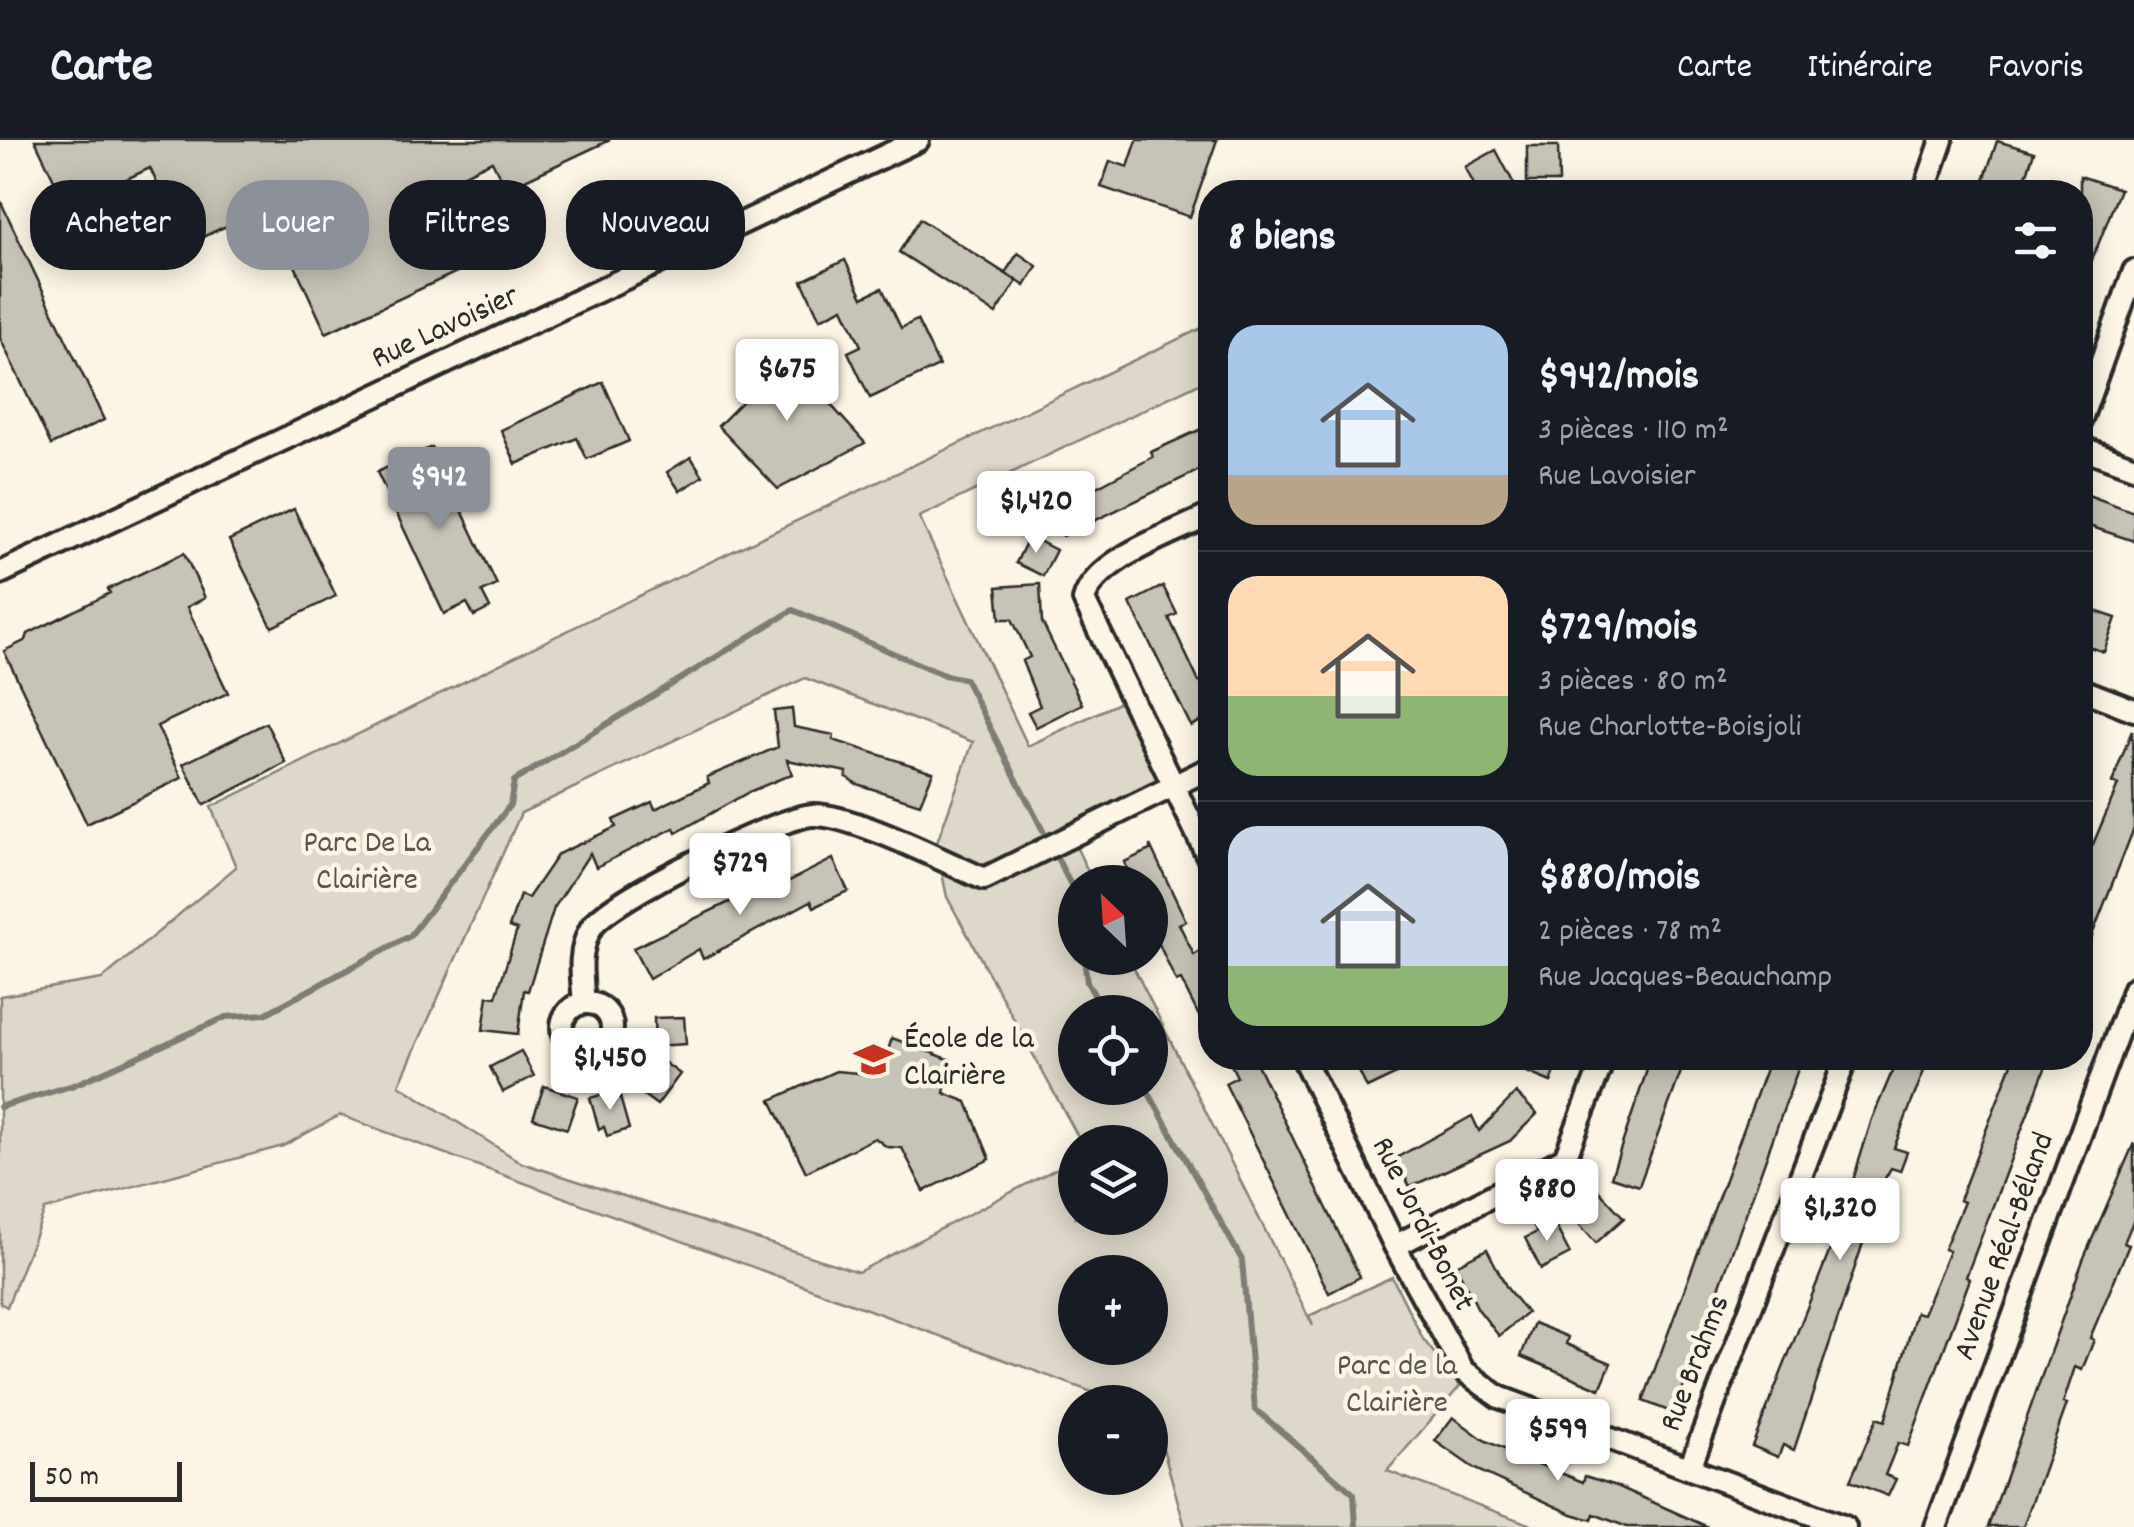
<!DOCTYPE html>
<html lang="fr">
<meta charset="utf-8">
<style>
body{margin:0;font-family:Dekko,sans-serif;background:#242831;color:#f1f3f6;height:100vh;display:flex;flex-direction:column;font-size:38px;white-space:nowrap}
*{box-sizing:border-box;margin:0}
p{font-size:32px;color:#9ea1a6}
.icon{flex:none;width:55px;height:55px;fill:none;stroke:currentColor;stroke-width:2;stroke-linecap:round;stroke-linejoin:round}
.map{position:relative;flex:1;overflow:hidden}
.panel{position:absolute;left:1198px;top:40px;width:895px;height:890px;display:flex;flex-direction:column;background:#171b24;border-radius:40px;box-shadow:0 5px 25px #0003}
.panel>*{flex:none}
.banner{position:absolute;left:30px;top:40px;width:950px;height:90px;display:flex;gap:20px}
.needle{width:65px;rotate:335deg}
.buttons{position:absolute;left:1058px;top:725px;display:grid;gap:20px}
.buttons a{display:grid;place-items:center;width:110px;height:110px;border-radius:50%;background:#171b24;box-shadow:0 5px 25px #0003;font-size:50px}
.scale{position:absolute;left:30px;bottom:25px;width:152px;box-sizing:border-box;padding-left:10px;border:5px solid #2b2b2b;border-top:0;font-size:28px;line-height:35px;white-space:nowrap;color:#2b2b2b;-webkit-text-stroke:8px #fcf5e5;paint-order:stroke}
.price{position:absolute;translate:-50% -85px;padding:0 22px;border-radius:10px;background:#fff;color:#222;font-size:32px;line-height:65px;filter:drop-shadow(0 2px 5px #0008)}
.price::after{content:'';position:absolute;left:50%;top:60px;width:30px;height:22px;margin-left:-15px;background:inherit;clip-path:polygon(0 0,100% 0,50% 100%)}
.price.selected{background:#8c9099;color:#fff}
ul{padding:0;list-style:none}
li{display:flex;align-items:center;gap:30px;height:250px;padding:0 30px}
li+li{border-top:2px solid #363941}
li span{display:grid;place-items:center;flex:none;width:280px;height:200px;border-radius:30px;color:#555}
li>.icon{margin-inline-start:auto}
span .icon{width:120px;height:120px;fill:#fffc;stroke-width:1}
li b{font-size:42px}
h2{display:flex;justify-content:space-between;align-items:center;height:120px;padding:0 30px;font-size:42px}
.chip{padding:0 35px;border-radius:40px;background:#171b24;box-shadow:0 5px 25px #0003;font-size:35px;line-height:90px}
.chip.selected{background:#8c9099;color:#fff}
header{display:flex;align-items:center;gap:60px;box-sizing:border-box;height:140px;padding:0 50px;background:#171b24;border-bottom:2px solid #363941}
header strong{font-size:48px}
nav{display:flex;gap:55px;margin-inline-start:auto;font-size:35px}
.map>svg:first-child{display:block}
</style>
<header>
<strong>Carte</strong>
<nav><a>Carte</a><a>Itinéraire</a><a>Favoris</a></nav>
</header>
<div class="map">
<svg width="2134" height="1387" viewBox="0 0 2134 1387">
<rect width="100%" height="100%" fill="#fcf5e5"/>
<filter id="ink" filterUnits="userSpaceOnUse"><feTurbulence type="fractalNoise" baseFrequency=".01" numOctaves="2"/><feDisplacementMap in="SourceGraphic" scale="20" xChannelSelector="R" yChannelSelector="G"/><feConvolveMatrix kernelMatrix="1 2 1 2 8 2 1 2 1" color-interpolation-filters="sRGB"/></filter>
<g filter="url(#ink)">
<path fill="#ded8ca" stroke="#84827a" stroke-width="2.5" fill-rule="evenodd" d="M1210,184v54l-291,139 109,229 103,-49 43,89 -103,50 22,46h-18v76h54l184,368 -4,-10 83,-39 31,62 37,47 -73,85 150,56h-352l-35,-125h-31l-779,-287 -57,31 -238,64 -38,97 -7,-4v-307l102,-17 134,-112 -25,-60 388,-192zM805,538l168,64 -37,103 11,52 134,245h69v76h-75v-59l-217,113 -336,-109 -123,-78 122,-272zM1075,872h75v76h-75zM1075,1132h75v76h-75z"/>
<g fill="none" stroke-linecap="round" stroke-linejoin="round">
<g stroke="#7d7b74" stroke-width="6">
<polyline points="1084,818 1087,842 1104,872"/>
<polyline points="1146,948 1242,1120 1255,1269 1354,1354 1356,1387"/>
<polyline points="0,967 74,945 226,877 265,874 410,796 510,665 514,641 793,470 944,535 965,539 1075,753"/>
</g>
</g>
<g fill="#c8c3b7" stroke="#2b2b2b" stroke-width="2.5">
<polygon points="35,0 610,0 506,49 492,21 460,36 493,105 474,124 326,193 268,67 185,105 150,28 67,67"/>
<polygon points="1137,0 1217,0 1190,77 1101,47 1110,21 1128,27"/>
<polygon points="1997,1 2034,12 2021,52 1980,52"/>
<polygon points="1527,6 1558,6 1559,42 1527,42"/>
<polygon points="1496,10 1514,44 1498,52 1478,52 1465,27"/>
<polygon points="2080,36 2120,49 2092,120 2080,115"/>
<polygon points="0,60 104,280 51,305 0,198"/>
<polygon points="920,79 1017,141 996,174 899,112"/>
<polygon points="1018,113 1037,126 1025,146 1005,133"/>
<polygon points="845,120 863,157 882,148 901,188 917,180 939,226 870,258 848,212 861,206 843,168 820,179 802,141"/>
<polygon points="772,211 798,238 803,234 865,303 778,349 718,286 750,254 738,242"/>
<polygon points="603,242 629,301 587,319 577,298 516,324 501,290"/>
<polygon points="1210,285 1210,325 1063,396 1051,371 1153,317 1151,312"/>
<polygon points="432,307 497,445 482,452 490,468 474,476 467,463 444,474 377,332"/>
<polygon points="691,317 703,336 680,351 667,332"/>
<polygon points="2080,352 2134,372 2134,401 2080,383"/>
<polygon points="294,369 336,456 272,487 229,400"/>
<polygon points="1029,396 1056,410 1043,436 1016,423"/>
<polygon points="184,413 205,458 187,467 228,553 157,586 182,638 87,684 4,511 26,500 28,494 110,453 108,449"/>
<polygon points="1040,444 1042,482 1082,564 1036,587 1028,572 1040,566 1022,521 1030,517 1012,479 1000,479 997,447"/>
<polygon points="1163,446 1177,474 1169,478 1199,542 1210,537 1210,577 1191,586 1130,463"/>
<polygon points="2089,469 2116,478 2104,512 2080,504"/>
<polygon points="792,569 794,587 834,595 833,600 933,632 920,664 857,644 846,637 847,632 787,620 792,634 749,652 676,693 674,688 596,727 590,713 554,768 528,851 524,850 518,894 483,890 488,856 496,857 517,790 509,787 520,755 528,758 558,714 616,687 613,680 652,662 655,669 709,643 707,637 778,607 774,571"/>
<polygon points="266,583 286,623 204,665 183,624"/>
<polygon points="2132,590 2134,688 2080,826 2080,735 2118,645 2112,643"/>
<polygon points="1150,705 1186,781 1179,784 1194,815 1202,810 1210,828 1210,898 1181,840 1176,842 1150,784 1150,742 1133,742 1124,722 1150,710"/>
<polygon points="833,719 848,751 814,767 811,761 703,819 699,809 649,839 633,808 786,735 789,741"/>
<polygon points="684,877 686,904 655,906 654,878"/>
<polygon points="892,898 951,920 944,953 967,962 990,1019 924,1051 902,1008 887,1007 875,998 806,1032 771,960 836,931 880,935"/>
<polygon points="521,911 534,936 503,952 490,927"/>
<polygon points="653,914 680,934 657,965 630,945"/>
<polygon points="1228,918 1254,918 1360,1137 1329,1153 1225,943 1237,937"/>
<polygon points="1373,918 1430,918 1367,948 1356,925"/>
<polygon points="1492,918 1560,918 1551,942"/>
<polygon points="1651,918 1686,918 1639,1046 1611,1037"/>
<polygon points="1770,918 1802,918 1674,1273 1643,1261"/>
<polygon points="1898,918 1929,918 1894,1008 1907,1012 1900,1031 1891,1028 1884,1040 1794,1310 1783,1305 1778,1317 1752,1306 1836,1095 1872,979"/>
<polygon points="2014,918 2049,918 1966,1137 1970,1139 1908,1306 1898,1303 1885,1335 1896,1339 1888,1356 1850,1341 1877,1278 1885,1281 1916,1172 1923,1174 1949,1111 1944,1109 1964,1062 1959,1060"/>
<polygon points="544,946 578,957 567,989 533,978"/>
<polygon points="618,950 629,989 607,996 604,987 599,989 590,958"/>
<polygon points="1516,953 1537,974 1510,1001 1410,1047 1396,1018 1472,976 1479,991"/>
<polygon points="2134,1003 2134,1079 2124,1103 2129,1105 2090,1198 2094,1200 2082,1230 2075,1227 2063,1263 2067,1264 2023,1387 1988,1387 2083,1120"/>
<polygon points="1598,1050 1624,1078 1596,1103 1571,1075"/>
<polygon points="1551,1077 1570,1114 1541,1129 1525,1098 1537,1092 1534,1086"/>
<polygon points="1487,1109 1507,1148 1527,1173 1499,1196 1478,1169 1456,1125"/>
<polygon points="1534,1183 1568,1197 1566,1204 1611,1223 1600,1249 1521,1216"/>
<polygon points="1453,1277 1484,1300 1526,1319 1583,1342 1585,1336 1617,1346 1708,1387 1627,1387 1594,1374 1592,1380 1572,1374 1475,1329 1435,1301"/>
</g>
<g fill="none" stroke-linecap="round" stroke-linejoin="round">
<defs>
<g id="street">
<polyline points="1924,52 1942,0"/>
<polyline points="2080,282 2134,131"/>
<polyline points="2080,307 2134,327"/>
<path d="M1210,375c-38,19 -115,44 -126,85l126,261"/>
<polyline points="0,433 918,0"/>
<polyline points="2080,549 2134,570"/>
<path d="M584,863c-2,-27 -7,-50 7,-75 17,-29 187,-111 222,-113 39,-1 132,47 171,64l226,-111"/>
<circle cx="587" cy="888" r="25"/>
<polyline points="1303,918 1395,1106 1463,1230 1499,1257 1845,1387"/>
<polyline points="1395,1106 1565,1018 1604,918"/>
<polyline points="1690,1327 1846,918"/>
<polyline points="1936,1387 2134,848"/>
</g>
</defs>
<use href="#street" stroke="#2b2b2b" stroke-width="28"/>
<use href="#street" stroke="#fcf5e5" stroke-width="20"/>
</g>
</g>
<defs>
<symbol id="school-bare" viewBox="-9 -9 18 18"><path d="M0-5L7-2L0 1L-7-2ZM-4 1L0 2.5L4 1V4Q0 6-4 4Z" fill="#c8321e" stroke="#fcf5e5" stroke-width="2.5" paint-order="stroke"/></symbol>
</defs>
<g fill-rule="evenodd">
<use href="#school-bare" x="846" y="892" width="55" height="55"/>
</g>
<g text-anchor="middle" dominant-baseline="central" stroke-width="9" stroke-linejoin="round" paint-order="stroke">
<g font-size="32" fill="#2b2b2b" stroke="#fcf5e5">
<text transform="translate(446 189) rotate(-25)">Rue Lavoisier</text>
<text transform="translate(1421 1085) rotate(63)">Rue Jordi-Bonet</text>
<text transform="translate(2006 1107) rotate(-70)">Avenue Réal-Béland</text>
<text transform="translate(1697 1224) rotate(-69)">Rue Brahms</text>
</g>
<g font-size="32" fill="#585653" stroke="#fcf5e5">
<text x="367" y="705">Parc De La<tspan x="367" dy="37">Clairière</tspan></text>
<text x="1397" y="1228">Parc de la<tspan x="1397" dy="37">Clairière</tspan></text>
</g>
<g font-size="32" fill="#2b2b2b" stroke="#fcf5e5" text-anchor="start">
<text x="904" y="901">École de la<tspan x="904" dy="37">Clairière</tspan></text>
</g>
</g>
</svg>
<div class="buttons">
<a><svg class="needle" viewBox="-14 -14 28 28"><path d="M0-13l5 13h-10z" fill="#e53935"/><path d="M0 13l5-13h-10z" fill="#9ea1a6"/></svg></a>
<a><svg class="icon" aria-label="locate" viewBox="0 0 24 24"><circle cx="12" cy="12" r="6"/><path d="M12 2v4M12 18v4M2 12h4M18 12h4"/></svg></a>
<a><svg class="icon" aria-label="layers" viewBox="0 0 24 24"><path d="M12 4l9 5-9 5-9-5zM3 14l9 5 9-5"/></svg></a>
<a>+</a>
<a>−</a>
</div>
<div class="scale">50 m</div>
<b class="price" style="left:787px;top:284px">$675</b>
<b class="price selected" style="left:439px;top:392px">$942</b>
<b class="price" style="left:1036px;top:416px">$1,420</b>
<b class="price" style="left:740px;top:778px">$729</b>
<b class="price" style="left:610px;top:973px">$1,450</b>
<b class="price" style="left:1547px;top:1104px">$880</b>
<b class="price" style="left:1840px;top:1123px">$1,320</b>
<b class="price" style="left:1558px;top:1344px">$599</b>
<div class="banner">
<a class="chip">Acheter</a>
<a class="chip selected">Louer</a>
<a class="chip">Filtres</a>
<a class="chip">Nouveau</a>
</div>
<section class="panel">
<h2>8 biens<svg class="icon" aria-label="filters" viewBox="0 0 24 24"><path d="M4 7h16M4 17h16"/><circle cx="9" cy="7" r="2"/><circle cx="15" cy="17" r="2"/></svg></h2>
<ul>
<li><span style="background:linear-gradient(#a9c7e8 75%,#b9a48a 0)"><svg class="icon" aria-label="home" viewBox="0 0 24 24"><path d="M3 11l9-7 9 7M6 9v11h12V9"/></svg></span><div><b>$942/mois</b><p>3 pièces · 110 m²</p><p>Rue Lavoisier</p></div></li>
<li><span style="background:linear-gradient(#ffd9b3 60%,#8fb573 0)"><svg class="icon" aria-label="home" viewBox="0 0 24 24"><path d="M3 11l9-7 9 7M6 9v11h12V9"/></svg></span><div><b>$729/mois</b><p>3 pièces · 80 m²</p><p>Rue Charlotte-Boisjoli</p></div></li>
<li><span style="background:linear-gradient(#c9d6e8 70%,#8fb573 0)"><svg class="icon" aria-label="home" viewBox="0 0 24 24"><path d="M3 11l9-7 9 7M6 9v11h12V9"/></svg></span><div><b>$880/mois</b><p>2 pièces · 78 m²</p><p>Rue Jacques-Beauchamp</p></div></li>
</ul>
</section>
</div>
